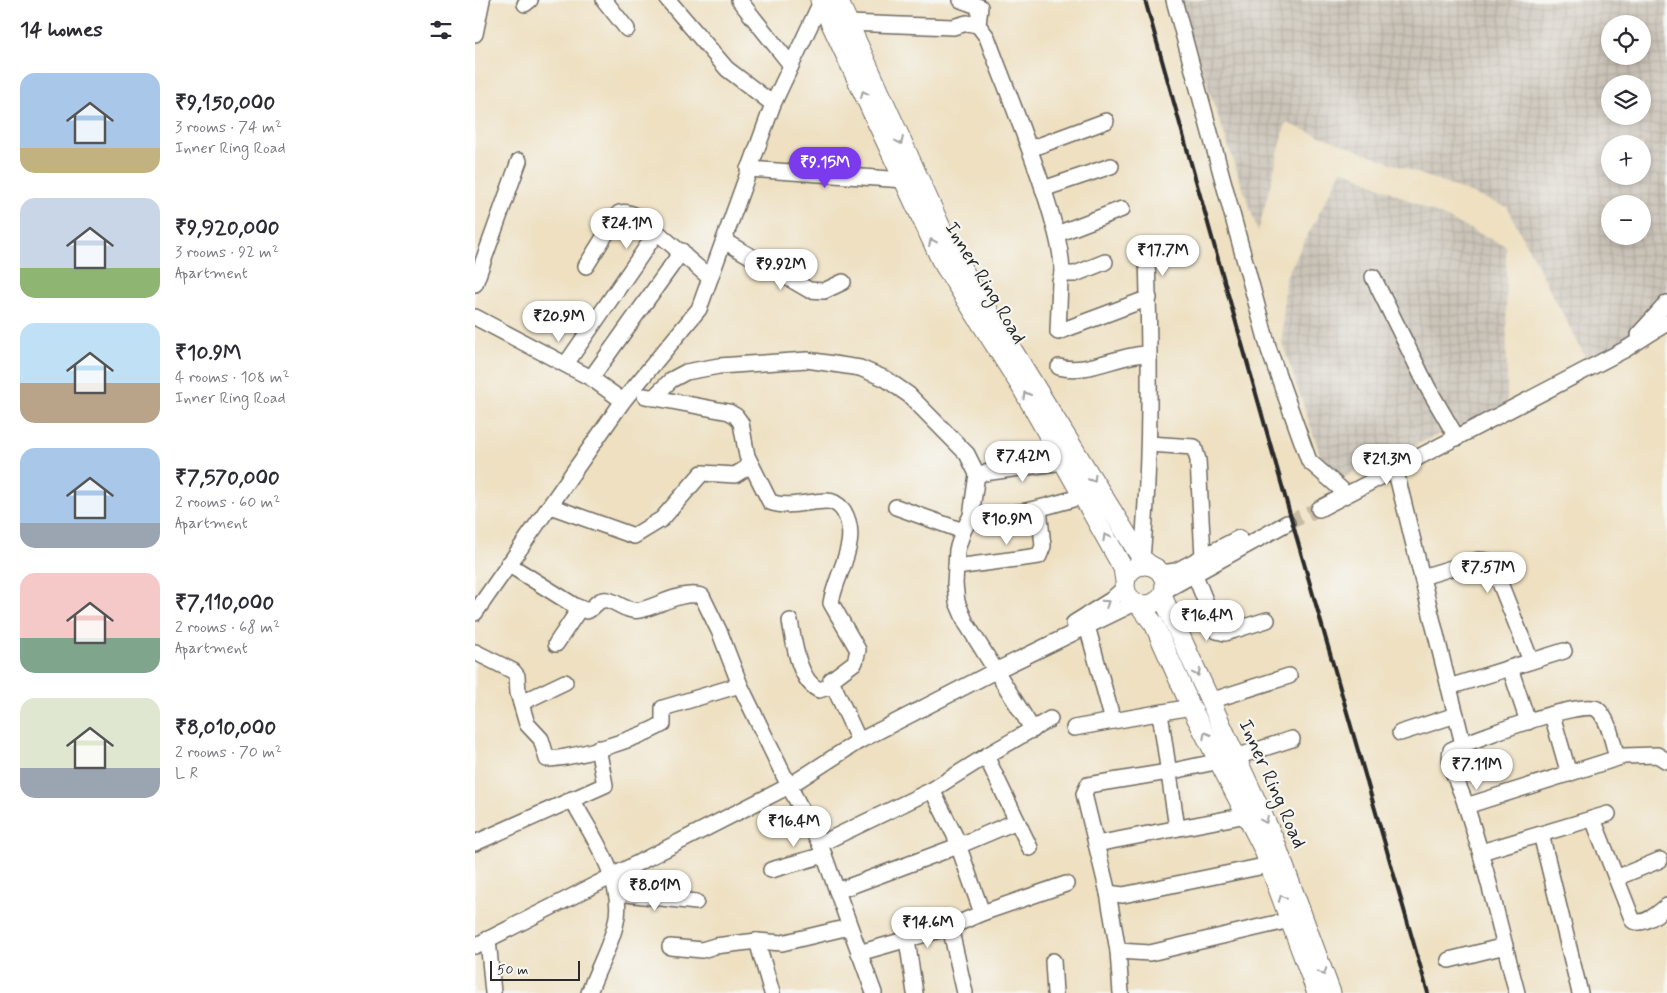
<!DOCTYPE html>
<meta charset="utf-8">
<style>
body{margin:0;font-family:Mynerve,sans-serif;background:#f2f2f3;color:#2b2b33;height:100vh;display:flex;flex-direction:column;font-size:19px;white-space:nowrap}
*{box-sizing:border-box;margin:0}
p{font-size:16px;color:#7c7c81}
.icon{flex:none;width:28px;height:28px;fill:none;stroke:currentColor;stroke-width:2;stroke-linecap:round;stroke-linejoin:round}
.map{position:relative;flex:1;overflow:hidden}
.drawer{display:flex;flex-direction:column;background:#fff;width:475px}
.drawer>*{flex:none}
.buttons{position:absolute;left:1126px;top:15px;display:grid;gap:10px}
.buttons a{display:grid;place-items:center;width:50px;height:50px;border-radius:50%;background:#fff;box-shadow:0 2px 8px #0003;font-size:25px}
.scale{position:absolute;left:15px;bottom:12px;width:90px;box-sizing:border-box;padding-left:5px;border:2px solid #2b2b2b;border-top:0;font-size:14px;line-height:18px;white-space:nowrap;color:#2b2b2b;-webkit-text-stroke:4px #f6f6f2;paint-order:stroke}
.price{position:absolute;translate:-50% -42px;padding:0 11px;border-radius:18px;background:#fff;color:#222;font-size:16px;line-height:32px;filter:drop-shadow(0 1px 2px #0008)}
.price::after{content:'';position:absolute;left:50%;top:30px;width:15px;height:11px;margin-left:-8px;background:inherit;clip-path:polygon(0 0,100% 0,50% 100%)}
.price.selected{background:#7c3aed;color:#fff}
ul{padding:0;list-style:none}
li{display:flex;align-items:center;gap:15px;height:125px;padding:0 20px}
li span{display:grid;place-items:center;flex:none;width:140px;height:100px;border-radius:15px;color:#555}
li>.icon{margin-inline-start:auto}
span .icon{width:60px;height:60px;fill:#fffc;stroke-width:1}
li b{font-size:21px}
h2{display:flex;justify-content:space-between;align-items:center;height:60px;padding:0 20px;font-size:21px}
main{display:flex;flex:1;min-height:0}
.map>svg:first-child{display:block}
</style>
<main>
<section class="drawer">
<h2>14 homes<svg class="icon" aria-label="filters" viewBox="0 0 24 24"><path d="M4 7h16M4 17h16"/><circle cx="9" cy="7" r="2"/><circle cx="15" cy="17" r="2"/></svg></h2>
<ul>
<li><span style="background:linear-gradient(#a9c7e8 75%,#c2b280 0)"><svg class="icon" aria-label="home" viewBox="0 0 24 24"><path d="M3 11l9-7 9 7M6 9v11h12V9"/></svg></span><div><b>₹9,150,000</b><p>3 rooms · 74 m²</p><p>Inner Ring Road</p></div></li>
<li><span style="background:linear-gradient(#c9d6e8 70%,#8fb573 0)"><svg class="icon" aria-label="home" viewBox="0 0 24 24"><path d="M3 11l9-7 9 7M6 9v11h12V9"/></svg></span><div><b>₹9,920,000</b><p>3 rooms · 92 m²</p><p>Apartment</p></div></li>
<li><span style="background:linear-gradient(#bfe0f5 60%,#b9a48a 0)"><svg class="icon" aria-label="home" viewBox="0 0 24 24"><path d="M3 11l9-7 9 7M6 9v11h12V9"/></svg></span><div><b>₹10.9M</b><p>4 rooms · 108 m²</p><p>Inner Ring Road</p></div></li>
<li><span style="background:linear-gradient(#a9c7e8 75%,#9aa5b1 0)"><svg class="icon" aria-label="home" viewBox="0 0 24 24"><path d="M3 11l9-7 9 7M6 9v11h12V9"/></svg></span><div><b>₹7,570,000</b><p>2 rooms · 60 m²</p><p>Apartment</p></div></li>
<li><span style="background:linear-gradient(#f6c9c9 65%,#7fa58c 0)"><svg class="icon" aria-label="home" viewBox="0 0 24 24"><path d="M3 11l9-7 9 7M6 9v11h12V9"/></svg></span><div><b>₹7,110,000</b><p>2 rooms · 68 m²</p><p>Apartment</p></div></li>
<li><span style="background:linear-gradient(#dfe7d0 70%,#9aa5b1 0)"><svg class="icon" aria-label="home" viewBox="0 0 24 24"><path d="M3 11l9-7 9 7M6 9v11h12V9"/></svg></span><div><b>₹8,010,000</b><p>2 rooms · 70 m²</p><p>L R</p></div></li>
</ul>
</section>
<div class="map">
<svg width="1192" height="993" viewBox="0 0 1192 993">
<defs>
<pattern id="industrial-grid" width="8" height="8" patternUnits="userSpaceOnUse" patternTransform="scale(1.25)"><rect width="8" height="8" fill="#cac3b8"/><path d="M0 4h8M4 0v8" fill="none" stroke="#aea89e"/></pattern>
</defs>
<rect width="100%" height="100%" fill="#f6f6f2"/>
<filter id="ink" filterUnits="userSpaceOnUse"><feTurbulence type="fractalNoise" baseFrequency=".02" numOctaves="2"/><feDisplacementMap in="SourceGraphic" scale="10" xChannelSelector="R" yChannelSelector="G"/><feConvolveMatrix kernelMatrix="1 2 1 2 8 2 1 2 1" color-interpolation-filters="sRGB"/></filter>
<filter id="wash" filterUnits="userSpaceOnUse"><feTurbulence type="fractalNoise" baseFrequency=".0096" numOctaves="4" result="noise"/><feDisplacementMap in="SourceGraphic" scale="20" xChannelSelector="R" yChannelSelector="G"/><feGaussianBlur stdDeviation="1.12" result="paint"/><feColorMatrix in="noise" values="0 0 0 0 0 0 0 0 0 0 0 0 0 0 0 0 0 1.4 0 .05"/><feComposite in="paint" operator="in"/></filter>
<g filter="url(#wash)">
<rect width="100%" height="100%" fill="#eee0c1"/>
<g fill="url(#industrial-grid)" fill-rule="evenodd">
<path d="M703,0h489v305l-76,63 -84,-161 -221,-84 -28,109zM1135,24h33v32h-33zM1135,84h33v32h-33zM1135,144h33v32h-33zM1135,204h33v32h-33z"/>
<polygon points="867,169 1031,246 1032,404 855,483 807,343 810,279"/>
</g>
</g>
<g filter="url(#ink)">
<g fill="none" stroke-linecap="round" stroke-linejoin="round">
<polyline stroke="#c7bca3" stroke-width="15" stroke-dasharray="15 8" stroke-linecap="butt" points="812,523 844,509"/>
<defs>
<g id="minor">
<polyline points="129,0 152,29"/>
<polyline points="193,0 252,69 298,104"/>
<polyline points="264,0 316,65"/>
<path d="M486,0l19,7 -2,18 9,12c15,43 87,211 73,244l-2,51 91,-34"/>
<polyline points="699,0 794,350 834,461 866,489"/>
<polyline points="50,4 55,0"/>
<polyline points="373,23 478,27 492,23 503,25"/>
<polyline points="0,34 7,0"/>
<polyline points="555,149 631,121"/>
<polyline points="273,169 429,180"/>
<polyline points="568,189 636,166"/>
<polyline points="582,234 647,209"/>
<polyline points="249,241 334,290 349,291 368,282"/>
<path d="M111,266l33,-53c16,-3 27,10 38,19"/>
<polyline points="588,274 600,274 630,262"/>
<polyline points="898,277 953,388 982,438"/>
<polyline points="0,284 44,161"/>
<polyline points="0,317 116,378 148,401"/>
<polyline points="1163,335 1192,303"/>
<polyline points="91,364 182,232 235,278"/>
<path d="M584,367c29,8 59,-13 89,-13"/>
<polyline points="116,378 207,251"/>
<path d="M170,396l84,16 7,4 5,7 6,33 23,46c18,7 38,-1 57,-1 7,0 12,4 16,9 19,31 -7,62 -12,93l27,47 -3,12 -24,18 28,61"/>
<polyline points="178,398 196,380 211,372 244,366 332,360 385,368 411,379 434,395 492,454 502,474 496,516 488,531 482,550 480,584 482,602 491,623 558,730"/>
<polyline points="674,444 719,447 723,460 728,557"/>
<polyline points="920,468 988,744"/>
<polyline points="502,474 588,462"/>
<polyline points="75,506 159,536 187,519 227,473 260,475 276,465"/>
<polyline points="421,507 488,531"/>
<polyline points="844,509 1151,349 1192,323"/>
<path d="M496,516c39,1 75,-9 112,-20"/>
<path d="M667,559c9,-101 8,-202 5,-302"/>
<path d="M33,564l67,42 12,5c6,-2 9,-10 16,-11 11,-2 22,13 37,10 19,-4 42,-20 62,-14l18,37 20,52 49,101 31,58 54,149"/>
<polyline points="481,567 564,556 568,546 564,509"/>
<polyline points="686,573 701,571 764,538"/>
<polyline points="720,575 742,631 750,633 792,620"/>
<polyline points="947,577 1003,560 1013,561 1019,568 1056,661"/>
<polyline points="689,591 812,523"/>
<polyline points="0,613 148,401 224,309 298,104 347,0"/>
<path d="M315,621c4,21 8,59 29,69l13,-4"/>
<polyline points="599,623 636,600 650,587"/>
<polyline points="612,626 638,721"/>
<polyline points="81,644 105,608"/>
<path d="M0,652l38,19 4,5 1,17 9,31 14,15 6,20c30,-1 90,-20 116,-35v-16l77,-23"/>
<polyline points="1035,668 1053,722"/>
<polyline points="974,687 1089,651"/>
<polyline points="735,701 814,676"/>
<polyline points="46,703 90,682"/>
<polyline points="685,713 702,828"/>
<polyline points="1077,715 1094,774"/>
<polyline points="599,728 716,707"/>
<polyline points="925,733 981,715"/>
<polyline points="511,756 555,848"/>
<polyline points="761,757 817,739"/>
<polyline points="457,790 480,836 507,913"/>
<path d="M97,799c18,34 54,83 44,123 -5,24 -19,47 -27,71"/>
<polyline points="991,806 1149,756 1182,755 1192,761"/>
<path d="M1118,819l40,102c12,5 25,-8 34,-15"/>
<polyline points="1066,834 1105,993"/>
<polyline points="0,843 130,785 123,748"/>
<polyline points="345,844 457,790 511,756 575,719"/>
<polyline points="621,844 772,815"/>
<polyline points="1006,852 1133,814"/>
<polyline points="296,870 349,855"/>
<polyline points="1141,878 1185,860"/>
<polyline points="362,891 483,846 542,821"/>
<polyline points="143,893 221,902"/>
<polyline points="633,893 648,895 794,865"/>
<polyline points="475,927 490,993"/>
<polyline points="13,939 18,993"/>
<polyline points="432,940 440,993"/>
<polyline points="282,941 297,993"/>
<polyline points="0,946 314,786 384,741 520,671 660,603"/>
<polyline points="195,947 227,950 240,946 282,941 307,943 374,927"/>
<polyline points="643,951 675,953 815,920"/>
<polyline points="384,953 475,927 507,913 591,884"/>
<polyline points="974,960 1030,946"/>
<polyline points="578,961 580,993"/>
<polyline points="646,993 643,951 633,893 609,794 613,785 693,772 745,761"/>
<path d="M1042,993c-17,-65 -32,-132 -54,-196 -5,-13 -16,-34 -12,-47 20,-10 130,-51 146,-41 12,9 16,35 20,49"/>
</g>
<g id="major">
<polyline points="345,0 466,260 547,388 648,568 650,581"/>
<polyline points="363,0 478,254 667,559 676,566"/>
<circle cx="670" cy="585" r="20"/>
<polyline points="687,596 800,842 856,993"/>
<polyline points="664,605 679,624 716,707 788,848 842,993"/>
</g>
</defs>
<use href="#minor" stroke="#6f6a60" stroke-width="18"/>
<use href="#major" stroke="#6f6a60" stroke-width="21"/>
<use href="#minor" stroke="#fff" stroke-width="15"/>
<use href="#major" stroke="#fff" stroke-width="19"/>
<polyline stroke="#2b2b2b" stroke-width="4" points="670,0 822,539 953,993"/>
</g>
<defs><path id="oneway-chevron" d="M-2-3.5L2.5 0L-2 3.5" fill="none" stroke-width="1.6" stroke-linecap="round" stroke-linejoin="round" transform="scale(1.25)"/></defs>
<g stroke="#a0a0a0">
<use href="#oneway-chevron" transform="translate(389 94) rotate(-115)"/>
<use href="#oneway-chevron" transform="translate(425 141) rotate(65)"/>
<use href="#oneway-chevron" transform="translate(457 242) rotate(-115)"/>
<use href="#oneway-chevron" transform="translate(551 395) rotate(-120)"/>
<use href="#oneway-chevron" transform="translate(618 479) rotate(58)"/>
<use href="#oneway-chevron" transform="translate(631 537) rotate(-119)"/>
<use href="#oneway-chevron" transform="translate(631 603) rotate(-33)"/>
<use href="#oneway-chevron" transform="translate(722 673) rotate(65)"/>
<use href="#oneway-chevron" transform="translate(731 735) rotate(-118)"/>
<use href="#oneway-chevron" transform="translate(790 820) rotate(65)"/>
<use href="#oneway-chevron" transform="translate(807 898) rotate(-111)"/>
<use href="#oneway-chevron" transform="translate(848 972) rotate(69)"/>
</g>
</g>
<g text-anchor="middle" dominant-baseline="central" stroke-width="4.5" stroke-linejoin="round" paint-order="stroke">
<g font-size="20" fill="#2b2b2b" stroke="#f6f6f2">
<text transform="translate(510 283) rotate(59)">Inner Ring Road</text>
<text transform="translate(797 784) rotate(66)">Inner Ring Road</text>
</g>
</g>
</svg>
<div class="buttons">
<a><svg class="icon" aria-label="locate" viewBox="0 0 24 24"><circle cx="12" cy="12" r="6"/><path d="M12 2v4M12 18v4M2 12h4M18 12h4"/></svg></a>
<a><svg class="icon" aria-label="layers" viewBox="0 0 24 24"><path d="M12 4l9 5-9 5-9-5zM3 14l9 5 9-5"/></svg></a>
<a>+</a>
<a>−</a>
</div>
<div class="scale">50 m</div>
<b class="price selected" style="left:350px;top:189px">₹9.15M</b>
<b class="price" style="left:152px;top:250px">₹24.1M</b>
<b class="price" style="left:688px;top:277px">₹17.7M</b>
<b class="price" style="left:306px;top:291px">₹9.92M</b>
<b class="price" style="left:84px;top:343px">₹20.9M</b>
<b class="price" style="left:548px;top:483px">₹7.42M</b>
<b class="price" style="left:912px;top:486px">₹21.3M</b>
<b class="price" style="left:532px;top:546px">₹10.9M</b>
<b class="price" style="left:1013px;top:594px">₹7.57M</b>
<b class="price" style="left:732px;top:642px">₹16.4M</b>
<b class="price" style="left:1002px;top:791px">₹7.11M</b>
<b class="price" style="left:319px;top:848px">₹16.4M</b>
<b class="price" style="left:180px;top:912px">₹8.01M</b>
<b class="price" style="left:453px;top:949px">₹14.6M</b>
</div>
</main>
